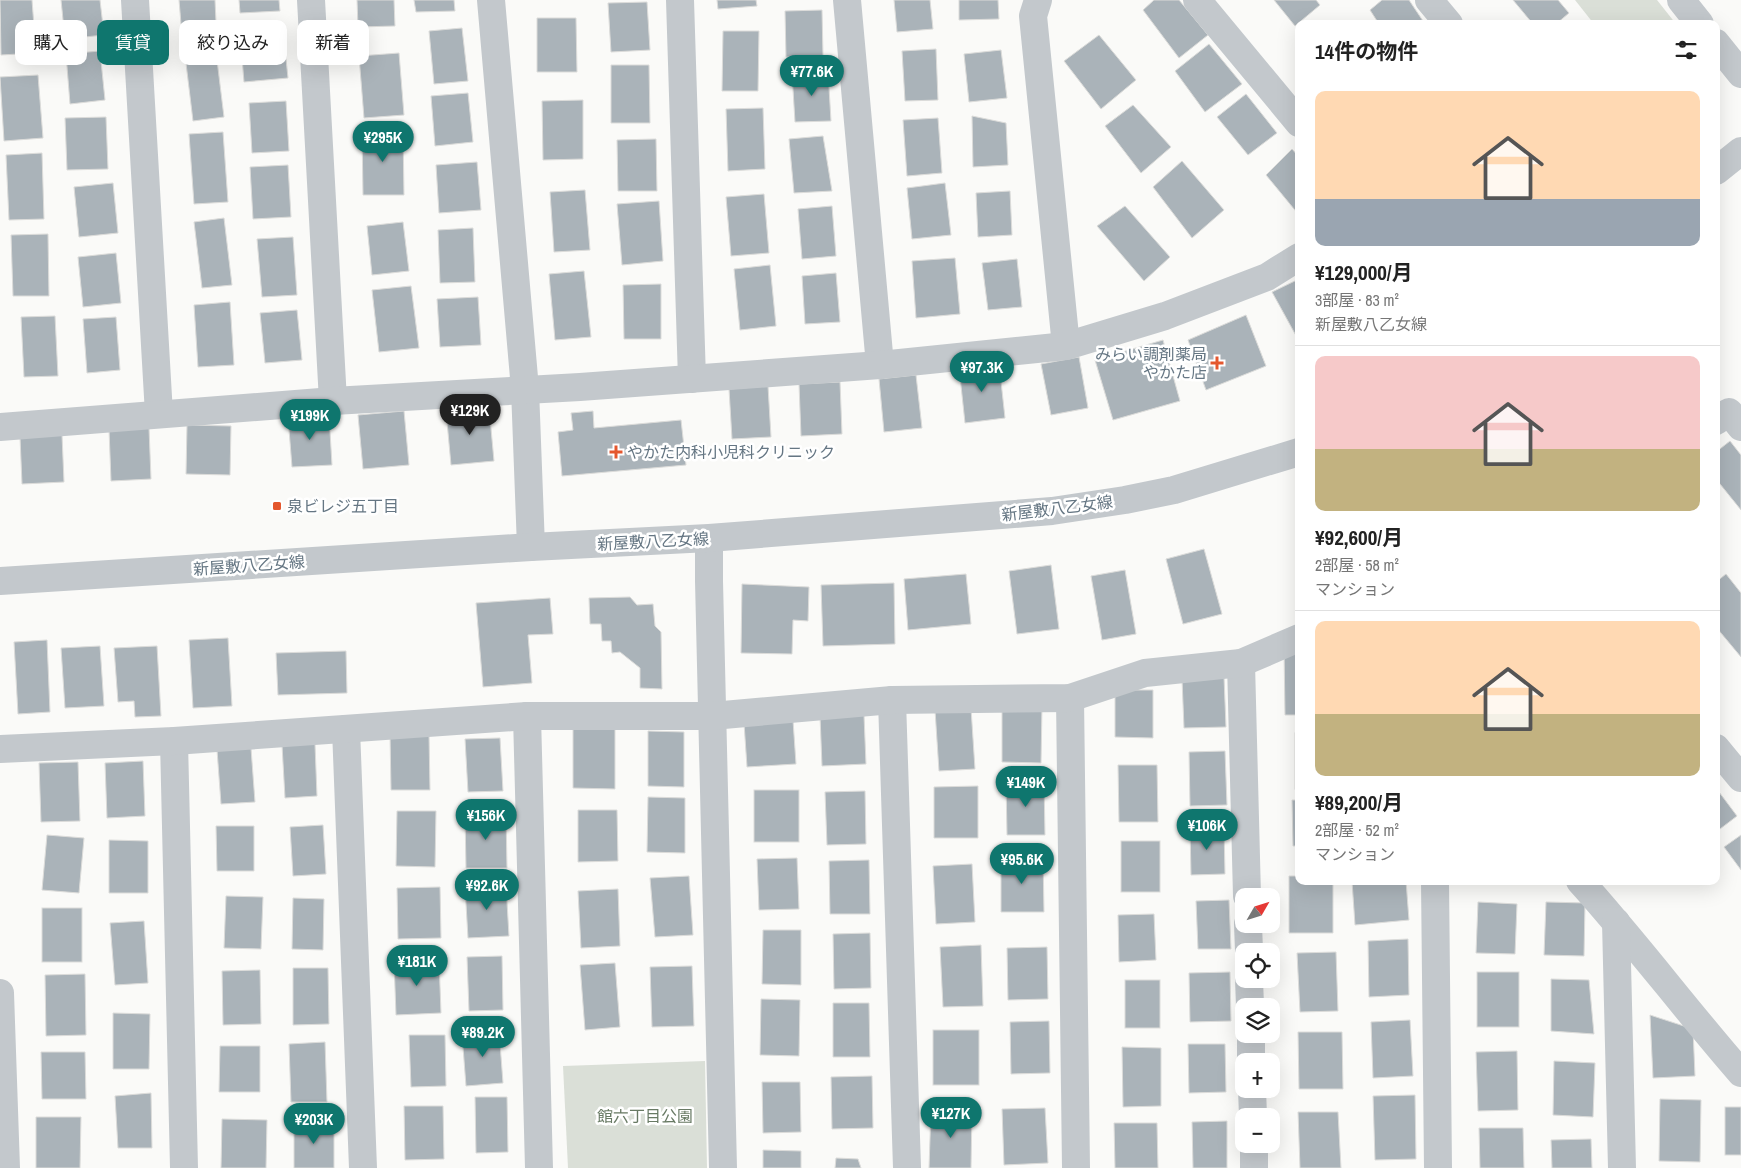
<!DOCTYPE html>
<html lang="ja">
<meta charset="utf-8">
<style>
body{margin:0;font-family:"Archivo Narrow","Noto Sans JP",sans-serif;background:#f6f6f6;color:#222;height:100vh;display:flex;flex-direction:column;font-size:19px;white-space:nowrap}
*{box-sizing:border-box;margin:0}
p{font-size:16px;color:#767676}
.icon{flex:none;width:28px;height:28px;fill:none;stroke:currentColor;stroke-width:2;stroke-linecap:round;stroke-linejoin:round}
.map{position:relative;flex:1;overflow:hidden}
.drawer{position:absolute;left:1295px;top:20px;width:425px;height:865px;display:flex;flex-direction:column;background:#fff;border-radius:10px;box-shadow:0 5px 20px #0002}
.drawer>*{flex:none}
.hud{position:absolute;left:15px;top:20px;width:475px;height:45px;display:flex;gap:10px}
.needle{width:32px;rotate:51deg}
.controls{position:absolute;left:1235px;top:888px;display:grid;gap:10px}
.controls a{display:grid;place-items:center;width:45px;height:45px;border-radius:10px;background:#fff;box-shadow:0 5px 20px #0002;font-size:25px}
.price{position:absolute;translate:-50% -42px;padding:0 11px;border-radius:18px;background:#0f766e;color:#fff;font-size:16px;line-height:32px;filter:drop-shadow(0 1px 2px #0008)}
.price::after{content:'';position:absolute;left:50%;top:30px;width:15px;height:11px;margin-left:-8px;background:inherit;clip-path:polygon(0 0,100% 0,50% 100%)}
.price.on{background:#222;color:#fff}
ul{padding:0;list-style:none}
li{display:grid;align-content:center;gap:10px;height:265px;padding:0 20px}
li+li{border-top:1px solid #e0e0e0}
li span{display:grid;place-items:center;height:155px;border-radius:10px;color:#555}
li>.icon{margin-inline-start:auto}
span .icon{width:90px;height:90px;fill:#fffc;stroke-width:1}
li b{font-size:21px}
h2{display:flex;justify-content:space-between;align-items:center;height:60px;padding:0 20px;font-size:21px}
.pill{padding:0 18px;border-radius:10px;background:#fff;box-shadow:0 5px 20px #0002;font-size:18px;line-height:45px}
.pill.on{background:#0f766e;color:#fff}
.map>svg:first-child{display:block}
</style>
<div class="map">
<svg width="1741" height="1168" viewBox="0 0 1741 1168">
<rect width="100%" height="100%" fill="#fafaf8"/>
<g fill="#dadfd7">
<polygon points="1575,0 1657,0 1676,24 1594,24"/>
<polygon points="705,1061 707,1168 568,1168 563,1066"/>
</g>
<g fill="#aab3b9" stroke="#dcdcda">
<polygon points="0,0 32,0 36,53 1,55"/>
<polygon points="61,0 100,0 104,35 65,39"/>
<polygon points="179,0 215,0 216,22 181,24"/>
<polygon points="239,0 279,0 280,11 240,13"/>
<polygon points="357,0 394,0 395,26 358,27"/>
<polygon points="414,0 454,0 455,11 416,12"/>
<polygon points="717,0 756,0 757,6 718,9"/>
<polygon points="894,0 930,0 933,29 897,32"/>
<polygon points="959,0 998,0 999,19 959,20"/>
<polygon points="1154,0 1179,0 1208,35 1179,58 1143,10"/>
<polygon points="1274,0 1316,0 1320,5 1295,26"/>
<polygon points="1382,0 1409,0 1425,24 1379,24 1370,10"/>
<polygon points="1513,0 1558,0 1569,13 1556,24 1533,24"/>
<polygon points="647,2 650,50 611,52 608,3"/>
<polygon points="822,10 823,56 786,57 785,11"/>
<polygon points="537,18 576,18 577,72 537,72"/>
<polygon points="462,28 468,81 434,84 429,31"/>
<polygon points="283,30 288,78 244,82 240,33"/>
<polygon points="723,31 759,31 758,91 722,91"/>
<polygon points="1099,35 1136,80 1101,109 1064,61"/>
<polygon points="1209,44 1242,84 1205,112 1175,71"/>
<polygon points="936,49 938,100 905,101 902,51"/>
<polygon points="1001,50 1007,98 969,102 964,54"/>
<polygon points="100,51 105,100 70,104 66,54"/>
<polygon points="216,52 224,117 193,121 185,55"/>
<polygon points="399,53 404,115 364,118 359,56"/>
<polygon points="611,65 649,65 650,123 611,123"/>
<polygon points="828,71 831,121 795,122 792,73"/>
<polygon points="38,75 43,138 4,141 0,77"/>
<polygon points="468,93 473,142 435,146 431,96"/>
<polygon points="1246,94 1277,133 1248,155 1217,117"/>
<polygon points="583,100 583,159 543,160 542,101"/>
<polygon points="286,101 289,151 252,153 249,103"/>
<polygon points="1133,105 1171,147 1141,173 1105,126"/>
<polygon points="763,108 765,169 728,171 726,109"/>
<polygon points="972,116 1006,123 1008,165 973,167"/>
<polygon points="106,117 108,169 67,170 65,118"/>
<polygon points="938,118 942,173 907,176 903,120"/>
<polygon points="223,132 228,202 194,204 189,134"/>
<polygon points="362,132 403,132 404,195 363,195"/>
<polygon points="823,136 832,191 794,193 789,139"/>
<polygon points="656,139 657,191 618,191 617,140"/>
<polygon points="1292,149 1299,157 1299,215 1266,175"/>
<polygon points="42,153 44,219 9,220 6,155"/>
<polygon points="1182,161 1224,210 1192,238 1153,187"/>
<polygon points="477,162 481,210 439,213 436,165"/>
<polygon points="288,165 291,217 253,219 250,167"/>
<polygon points="113,183 118,233 79,237 74,187"/>
<polygon points="945,183 951,235 912,239 907,188"/>
<polygon points="585,190 590,250 554,252 550,192"/>
<polygon points="1010,191 1012,235 978,237 976,193"/>
<polygon points="764,194 769,253 731,256 726,197"/>
<polygon points="659,201 663,261 622,265 617,204"/>
<polygon points="832,206 836,256 802,259 798,209"/>
<polygon points="1125,206 1170,257 1144,281 1097,226"/>
<polygon points="224,218 232,285 202,288 194,222"/>
<polygon points="403,222 409,271 372,275 367,226"/>
<polygon points="473,228 475,282 440,283 438,230"/>
<polygon points="48,234 49,296 13,296 11,235"/>
<polygon points="293,237 297,295 262,297 257,239"/>
<polygon points="116,253 121,303 83,307 78,257"/>
<polygon points="955,258 960,314 916,318 912,261"/>
<polygon points="1017,259 1022,307 988,310 982,263"/>
<polygon points="770,265 776,326 740,330 734,269"/>
<polygon points="584,271 591,337 555,340 549,274"/>
<polygon points="836,273 840,322 805,324 802,276"/>
<polygon points="1299,279 1299,341 1272,292"/>
<polygon points="661,284 661,339 624,339 623,285"/>
<polygon points="411,286 419,348 379,352 372,290"/>
<polygon points="478,297 481,345 440,347 437,299"/>
<polygon points="230,302 234,365 198,367 194,305"/>
<polygon points="297,310 302,360 265,363 260,313"/>
<polygon points="1246,315 1266,366 1206,390 1188,340"/>
<polygon points="55,316 58,376 24,377 21,317"/>
<polygon points="116,317 120,370 87,373 83,319"/>
<polygon points="1163,340 1180,401 1113,420 1095,360"/>
<polygon points="1079,357 1088,408 1051,415 1041,364"/>
<polygon points="999,363 1005,418 965,423 959,367"/>
<polygon points="916,375 922,428 884,432 879,379"/>
<polygon points="840,382 842,434 801,436 799,384"/>
<polygon points="768,386 771,437 732,439 729,389"/>
<polygon points="489,407 494,461 451,465 446,411"/>
<polygon points="404,411 409,465 363,469 358,415"/>
<polygon points="593,411 594,428 681,420 686,465 562,476 558,432 573,430 571,413"/>
<polygon points="329,415 332,465 292,467 288,417"/>
<polygon points="187,425 231,426 230,475 186,474"/>
<polygon points="149,428 151,479 111,481 109,429"/>
<polygon points="62,435 64,482 22,484 20,437"/>
<polygon points="1730,441 1741,455 1741,510 1716,479 1716,452"/>
<polygon points="1204,549 1222,614 1183,624 1166,559"/>
<polygon points="1051,565 1059,629 1017,634 1009,571"/>
<polygon points="1125,570 1136,634 1102,640 1091,576"/>
<polygon points="966,574 971,624 908,630 904,579"/>
<polygon points="1726,574 1741,593 1741,657 1716,627 1716,582"/>
<polygon points="894,583 895,644 823,646 821,585"/>
<polygon points="742,584 809,587 808,621 793,620 792,654 741,653"/>
<polygon points="630,597 637,605 653,604 655,626 661,632 662,689 640,688 640,668 620,652 612,653 611,641 602,641 601,624 590,624 589,598"/>
<polygon points="550,598 553,634 528,635 532,683 483,687 476,603"/>
<polygon points="228,638 232,706 193,708 189,640"/>
<polygon points="47,640 50,712 18,714 14,642"/>
<polygon points="100,646 104,706 65,708 61,648"/>
<polygon points="157,646 161,716 135,717 134,701 118,702 114,648"/>
<polygon points="1284,647 1299,647 1299,715 1285,715"/>
<polygon points="346,651 347,693 278,695 276,653"/>
<polygon points="1224,677 1226,727 1184,728 1182,679"/>
<polygon points="1115,690 1153,690 1153,738 1115,737"/>
<polygon points="1002,706 1042,707 1041,763 1002,762"/>
<polygon points="971,708 975,769 939,771 935,710"/>
<polygon points="864,715 866,764 822,766 820,716"/>
<polygon points="793,720 796,764 747,767 744,723"/>
<polygon points="573,728 615,728 615,789 573,788"/>
<polygon points="648,731 684,732 684,787 648,786"/>
<rect x="1295" y="733" width="4" height="56"/>
<polygon points="390,734 429,734 430,790 391,790"/>
<polygon points="500,738 503,791 468,792 465,739"/>
<polygon points="315,744 317,796 285,798 282,745"/>
<polygon points="251,748 255,802 221,804 217,750"/>
<polygon points="1225,751 1227,805 1190,806 1189,752"/>
<polygon points="143,761 145,816 107,818 105,763"/>
<polygon points="78,762 80,821 41,822 39,763"/>
<polygon points="1118,765 1157,765 1158,822 1119,822"/>
<polygon points="1006,782 1044,782 1045,835 1007,835"/>
<polygon points="978,786 978,838 934,838 934,787"/>
<polygon points="1716,788 1737,816 1716,832"/>
<rect x="754" y="790" width="45" height="52"/>
<polygon points="865,791 866,844 827,845 825,792"/>
<polygon points="648,797 685,798 685,853 647,852"/>
<polygon points="1292,800 1299,800 1299,846 1293,846"/>
<polygon points="578,810 617,810 618,861 578,862"/>
<polygon points="397,811 436,811 435,867 396,866"/>
<polygon points="506,814 507,868 466,868 465,815"/>
<polygon points="323,825 326,874 293,876 290,827"/>
<polygon points="216,826 254,826 254,871 217,871"/>
<polygon points="1190,828 1224,828 1225,874 1191,875"/>
<polygon points="47,835 84,838 79,893 42,890"/>
<polygon points="1741,835 1741,870 1724,847"/>
<polygon points="109,840 148,841 148,893 109,893"/>
<rect x="1121" y="841" width="39" height="51"/>
<polygon points="1043,857 1044,912 1001,912 1001,858"/>
<polygon points="797,858 799,909 759,910 757,859"/>
<polygon points="869,860 870,914 830,914 829,861"/>
<polygon points="972,864 975,922 936,924 933,866"/>
<polygon points="689,876 693,935 655,937 650,878"/>
<polygon points="1289,876 1299,876 1299,881 1333,881 1333,933 1289,933"/>
<polygon points="1352,881 1406,881 1409,920 1355,925"/>
<polygon points="506,885 509,936 468,938 465,887"/>
<polygon points="440,887 441,938 398,939 397,888"/>
<polygon points="618,889 620,946 581,948 578,891"/>
<polygon points="226,896 263,897 261,949 224,948"/>
<polygon points="293,898 324,899 323,950 292,949"/>
<polygon points="1229,900 1231,949 1198,949 1196,901"/>
<polygon points="1478,902 1517,904 1515,954 1476,953"/>
<polygon points="1546,902 1585,903 1584,956 1544,955"/>
<rect x="42" y="908" width="40" height="54"/>
<polygon points="1154,914 1156,960 1119,962 1118,915"/>
<polygon points="144,921 148,983 115,985 110,923"/>
<polygon points="763,930 801,930 801,985 762,984"/>
<polygon points="870,933 871,988 834,989 833,934"/>
<polygon points="1408,939 1409,995 1369,997 1368,941"/>
<polygon points="981,945 983,1006 943,1007 940,947"/>
<polygon points="1047,947 1048,999 1008,1000 1007,948"/>
<polygon points="1336,952 1338,1011 1300,1012 1297,953"/>
<polygon points="502,956 503,1010 469,1011 467,957"/>
<polygon points="439,960 441,1013 396,1015 394,961"/>
<polygon points="615,963 620,1027 585,1030 580,965"/>
<polygon points="692,966 694,1026 652,1027 650,967"/>
<polygon points="293,968 328,968 329,1024 293,1025"/>
<polygon points="260,970 261,1024 223,1025 222,971"/>
<polygon points="1230,972 1231,1021 1190,1022 1189,973"/>
<rect x="1477" y="972" width="42" height="55"/>
<polygon points="85,974 86,1035 46,1036 45,975"/>
<polygon points="1551,979 1589,980 1594,1034 1551,1031"/>
<rect x="1125" y="980" width="35" height="48"/>
<polygon points="761,999 800,1000 799,1056 760,1055"/>
<polygon points="833,1003 869,1003 870,1057 833,1057"/>
<polygon points="113,1013 150,1014 149,1069 113,1069"/>
<polygon points="1650,1015 1693,1029 1695,1076 1653,1078"/>
<polygon points="1410,1020 1413,1076 1373,1078 1371,1022"/>
<polygon points="1049,1021 1050,1073 1011,1074 1010,1022"/>
<polygon points="499,1030 503,1083 466,1086 462,1034"/>
<rect x="933" y="1030" width="46" height="55"/>
<polygon points="1298,1032 1342,1032 1343,1089 1299,1089"/>
<polygon points="409,1035 445,1035 446,1086 411,1087"/>
<polygon points="325,1042 327,1102 291,1102 289,1044"/>
<polygon points="1188,1044 1225,1044 1226,1092 1189,1093"/>
<polygon points="220,1046 260,1046 260,1092 219,1092"/>
<polygon points="1122,1047 1161,1048 1161,1106 1123,1107"/>
<polygon points="1517,1051 1518,1110 1478,1111 1476,1052"/>
<polygon points="41,1052 85,1052 86,1099 42,1099"/>
<polygon points="1554,1061 1595,1063 1593,1117 1553,1115"/>
<polygon points="872,1076 873,1128 832,1129 831,1077"/>
<polygon points="762,1082 800,1082 801,1132 763,1133"/>
<polygon points="151,1093 152,1148 118,1148 115,1096"/>
<polygon points="1415,1095 1416,1159 1375,1160 1373,1096"/>
<polygon points="475,1097 507,1097 508,1152 476,1153"/>
<polygon points="1660,1099 1701,1100 1700,1162 1659,1161"/>
<polygon points="404,1106 443,1106 444,1159 405,1160"/>
<rect x="1725" y="1107" width="16" height="48"/>
<polygon points="1045,1108 1048,1163 1004,1165 1002,1109"/>
<polygon points="931,1109 972,1110 971,1168 929,1168"/>
<polygon points="1298,1112 1338,1112 1341,1168 1300,1168"/>
<polygon points="36,1117 81,1117 80,1168 36,1168"/>
<polygon points="222,1119 267,1120 266,1168 221,1168"/>
<polygon points="294,1121 334,1122 334,1168 294,1168"/>
<polygon points="1227,1121 1227,1168 1193,1168 1192,1122"/>
<polygon points="1114,1123 1157,1123 1158,1168 1115,1168"/>
<polygon points="1479,1128 1523,1128 1524,1168 1480,1168"/>
<polygon points="1591,1139 1592,1168 1552,1168 1551,1140"/>
<polygon points="763,1150 801,1151 801,1168 763,1168"/>
<polygon points="836,1158 858,1159 861,1168 835,1168"/>
</g>
<g fill="none" stroke-linecap="round" stroke-linejoin="round">
<g stroke="#c3c8cc" stroke-width="28">
<polyline points="135,0 159,414"/>
<polyline points="311,0 333,401"/>
<polyline points="491,0 525,389 531,547"/>
<polyline points="680,0 692,379"/>
<polyline points="847,0 880,365"/>
<polyline points="1038,0 1033,16 1066,346"/>
<polyline points="1197,0 1299,123"/>
<polyline points="1429,0 1449,24"/>
<polyline points="1681,0 1700,24"/>
<polyline points="1716,43 1741,74"/>
<polyline points="1716,171 1741,151"/>
<polyline points="1716,421 1729,412 1741,427"/>
<polyline points="0,427 333,401 580,387 880,365 1066,346 1165,316 1267,277 1299,257"/>
<polyline points="709,538 709,581 723,1168"/>
<polyline points="0,581 531,547 709,538 1052,511 1125,500 1174,490 1299,452"/>
<polyline points="1241,663 1247,896"/>
<polyline points="1070,698 1076,1168"/>
<polyline points="892,700 907,1168"/>
<polyline points="527,716 539,1168"/>
<polyline points="346,729 363,1168"/>
<polyline points="174,741 184,1168"/>
<polyline points="1716,748 1741,778"/>
<polyline points="0,749 174,741 527,716 712,716 892,700 1070,698 1145,673 1241,663 1299,638"/>
<polyline points="1435,881 1438,1168"/>
<path d="M1580,881c56,62 106,129 161,192"/>
<polyline points="1616,922 1622,1168"/>
<polyline points="1248,924 1249,951"/>
<polyline points="1249,979 1250,1006"/>
<polyline points="0,993 6,1168"/>
<polyline points="1251,1034 1251,1061"/>
<polyline points="1252,1089 1253,1116"/>
<polyline points="1254,1144 1254,1168"/>
</g>
</g>
<g fill="#e4572e" stroke="#fff" stroke-width="2">
<path d="M1214.5 355.5h5v5h5v5h-5v5h-5v-5h-5v-5h5z"/>
<path d="M613.5 444.5h5v5h5v5h-5v5h-5v-5h-5v-5h5z"/>
<rect x="272" y="501" width="10" height="10" rx="2.5"/>
</g>
<g text-anchor="middle" dominant-baseline="central" stroke-width="5" stroke-linejoin="round" paint-order="stroke">
<g font-size="16" fill="#657683" stroke="#fff" text-anchor="start">
<text x="1207" y="354" text-anchor="end">みらい調剤薬局<tspan x="1207" dy="18">やかた店</tspan></text>
<text x="627" y="452">やかた内科小児科クリニック</text>
<text x="287" y="506">泉ビレジ五丁目</text>
</g>
<g font-size="16" fill="#657683" stroke="#fff">
<text transform="translate(1057 508) rotate(-7)">新屋敷八乙女線</text>
<text transform="translate(653 541) rotate(-3)">新屋敷八乙女線</text>
<text transform="translate(249 565) rotate(-4)">新屋敷八乙女線</text>
</g>
<g font-size="16" fill="#687a64" stroke="#fff">
<text x="645" y="1116">館六丁目公園</text>
</g>
</g>
</svg>
<div class="controls">
<a><svg class="needle" viewBox="-14 -14 28 28"><path d="M0-13l5 13h-10z" fill="#e53935"/><path d="M0 13l5-13h-10z" fill="#767676"/></svg></a>
<a><svg class="icon" aria-label="locate" viewBox="0 0 24 24"><circle cx="12" cy="12" r="6"/><path d="M12 2v4M12 18v4M2 12h4M18 12h4"/></svg></a>
<a><svg class="icon" aria-label="layers" viewBox="0 0 24 24"><path d="M12 4l9 5-9 5-9-5zM3 14l9 5 9-5"/></svg></a>
<a>+</a>
<a>−</a>
</div>
<b class="price" style="left:812px;top:97px">¥77.6K</b>
<b class="price" style="left:383px;top:163px">¥295K</b>
<b class="price" style="left:982px;top:393px">¥97.3K</b>
<b class="price on" style="left:470px;top:436px">¥129K</b>
<b class="price" style="left:310px;top:441px">¥199K</b>
<b class="price" style="left:1026px;top:808px">¥149K</b>
<b class="price" style="left:486px;top:841px">¥156K</b>
<b class="price" style="left:1207px;top:851px">¥106K</b>
<b class="price" style="left:1022px;top:885px">¥95.6K</b>
<b class="price" style="left:487px;top:911px">¥92.6K</b>
<b class="price" style="left:417px;top:987px">¥181K</b>
<b class="price" style="left:483px;top:1058px">¥89.2K</b>
<b class="price" style="left:951px;top:1139px">¥127K</b>
<b class="price" style="left:314px;top:1145px">¥203K</b>
<div class="hud">
<a class="pill">購入</a>
<a class="pill on">賃貸</a>
<a class="pill">絞り込み</a>
<a class="pill">新着</a>
</div>
<section class="drawer">
<h2>14件の物件<svg class="icon" aria-label="filters" viewBox="0 0 24 24"><path d="M4 7h16M4 17h16"/><circle cx="9" cy="7" r="2"/><circle cx="15" cy="17" r="2"/></svg></h2>
<ul>
<li><span style="background:linear-gradient(#ffd9b3 70%,#9aa5b1 0)"><svg class="icon" aria-label="home" viewBox="0 0 24 24"><path d="M3 11l9-7 9 7M6 9v11h12V9"/></svg></span><div><b>¥129,000/月</b><p>3部屋 · 83 m²</p><p>新屋敷八乙女線</p></div></li>
<li><span style="background:linear-gradient(#f6c9c9 60%,#c2b280 0)"><svg class="icon" aria-label="home" viewBox="0 0 24 24"><path d="M3 11l9-7 9 7M6 9v11h12V9"/></svg></span><div><b>¥92,600/月</b><p>2部屋 · 58 m²</p><p>マンション</p></div></li>
<li><span style="background:linear-gradient(#ffd9b3 60%,#c2b280 0)"><svg class="icon" aria-label="home" viewBox="0 0 24 24"><path d="M3 11l9-7 9 7M6 9v11h12V9"/></svg></span><div><b>¥89,200/月</b><p>2部屋 · 52 m²</p><p>マンション</p></div></li>
</ul>
</section>
</div>
